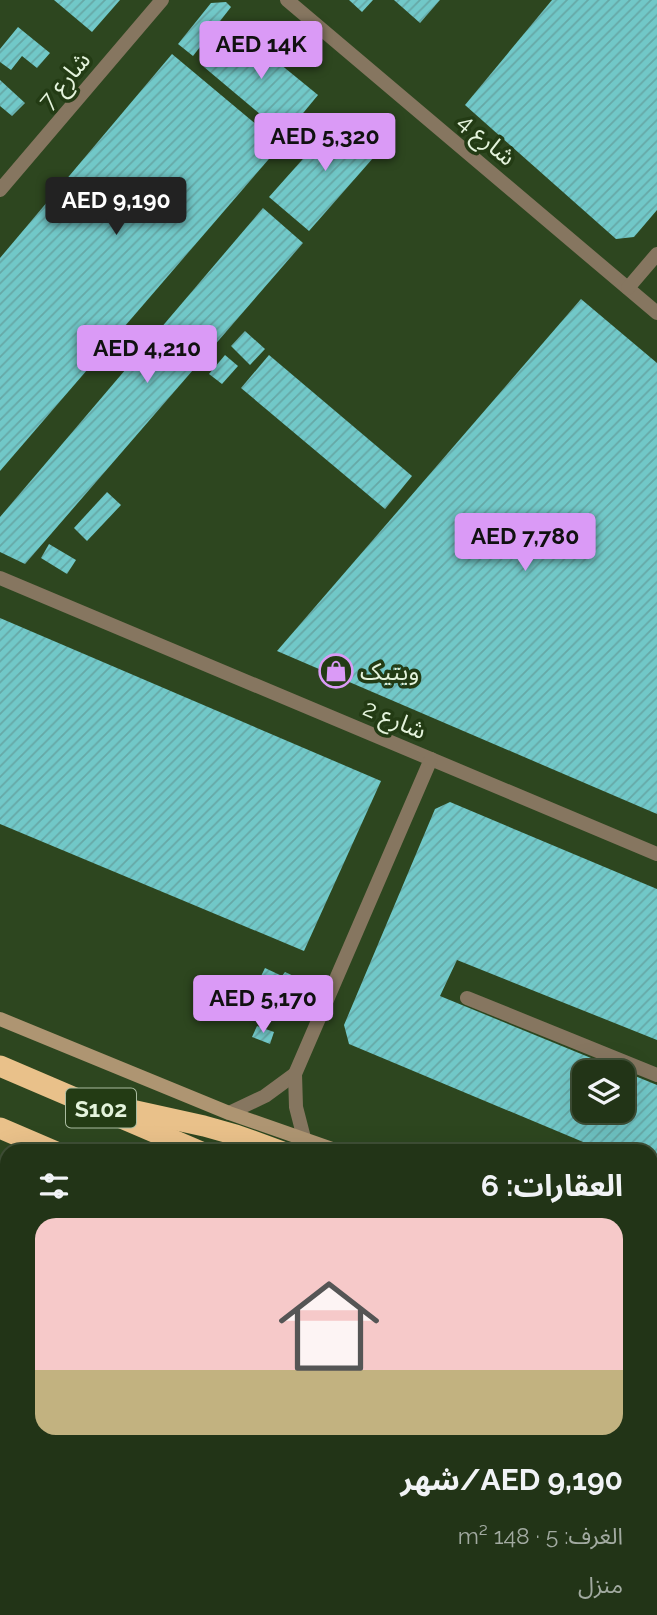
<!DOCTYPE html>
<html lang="ar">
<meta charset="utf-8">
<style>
body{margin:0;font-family:Raleway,"Noto Sans Arabic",sans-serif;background:#2e3f24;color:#f1f3f6;direction:rtl;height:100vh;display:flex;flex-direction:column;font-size:26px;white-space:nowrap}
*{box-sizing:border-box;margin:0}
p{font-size:23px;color:#a2aaa1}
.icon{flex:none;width:38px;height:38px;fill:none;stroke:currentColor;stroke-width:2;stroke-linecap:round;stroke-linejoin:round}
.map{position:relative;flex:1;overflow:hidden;direction:ltr}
.panel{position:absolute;left:0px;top:1144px;width:658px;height:471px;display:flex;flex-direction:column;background:#223417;border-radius:21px 21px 0 0;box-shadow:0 7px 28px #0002,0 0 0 2px #3f4f36;direction:rtl}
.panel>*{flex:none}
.fabs{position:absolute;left:572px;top:1060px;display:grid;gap:14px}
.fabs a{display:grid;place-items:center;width:63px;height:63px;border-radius:14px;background:#223417;box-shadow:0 7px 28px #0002,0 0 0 2px #3f4f36;font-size:35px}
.price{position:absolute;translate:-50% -60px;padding:0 16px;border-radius:7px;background:#da9af6;color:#111;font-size:23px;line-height:46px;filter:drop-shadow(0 2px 4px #0008)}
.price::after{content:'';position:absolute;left:50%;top:42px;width:21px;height:16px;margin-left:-10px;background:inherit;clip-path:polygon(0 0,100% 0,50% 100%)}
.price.selected{background:#222;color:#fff}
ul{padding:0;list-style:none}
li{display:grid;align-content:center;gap:14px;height:371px;padding:0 35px}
li span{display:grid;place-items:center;height:217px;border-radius:21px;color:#555}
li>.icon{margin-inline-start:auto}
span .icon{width:126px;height:126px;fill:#fffc;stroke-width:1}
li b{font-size:30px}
h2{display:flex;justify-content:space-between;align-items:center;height:84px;padding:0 35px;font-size:30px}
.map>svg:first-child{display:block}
</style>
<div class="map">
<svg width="657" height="1615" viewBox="0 0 657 1615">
<defs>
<pattern id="building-hatch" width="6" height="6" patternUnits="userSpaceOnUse" patternTransform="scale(1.75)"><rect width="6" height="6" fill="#71c8c8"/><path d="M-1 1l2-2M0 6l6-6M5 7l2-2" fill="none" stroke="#66a8a6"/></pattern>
</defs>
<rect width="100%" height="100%" fill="#2d461f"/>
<g fill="url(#building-hatch)" fill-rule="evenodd">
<polygon points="54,0 120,0 92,32"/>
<polygon points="349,0 373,0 362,12"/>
<polygon points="394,0 440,0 420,23"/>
<polygon points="552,0 657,0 657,210 634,237 616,239 465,105"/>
<polygon points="226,2 231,7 193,56 178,44 211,3"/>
<polygon points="18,27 50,53 37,68 22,56 11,70 0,62 0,49"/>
<polygon points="236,28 318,95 285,135 204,67"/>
<polygon points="172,54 281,145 0,471 0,258"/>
<polygon points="0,80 25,103 12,116 0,106"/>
<polygon points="342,115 381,149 309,231 269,197"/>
<polygon points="263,208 303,243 25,564 0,552 0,517"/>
<polygon points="581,299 657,363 657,814 277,651"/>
<polygon points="245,331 265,349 250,365 231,346"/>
<polygon points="225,355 238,366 222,384 209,374"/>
<polygon points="269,355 412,476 385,509 241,388"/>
<polygon points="107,492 121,505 87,541 74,528"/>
<polygon points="49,544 76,560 67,574 41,558"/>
<polygon points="0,618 381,781 304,951 0,824"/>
<path d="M450,802l207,87v151l-200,-80 -17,36 217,89v88l-6,-3v-18h-44l-258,-108 -5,-19 91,-216zM584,1073h39v38h-39z"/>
<polygon points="265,968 282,976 285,972 300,979 283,1016 267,1009 278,986 260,978"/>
<polygon points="257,1026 274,1032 270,1044 252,1037"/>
</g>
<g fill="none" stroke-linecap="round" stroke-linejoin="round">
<g stroke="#867660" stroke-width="14">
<polyline points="287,0 657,313"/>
<polyline points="0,190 162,0"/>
<polyline points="628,288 657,254"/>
<polyline points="467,998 657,1075"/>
</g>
<g stroke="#867660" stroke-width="14">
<polyline points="0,578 657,854"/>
<polyline points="229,1113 265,1096 295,1074"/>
<polyline points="304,1138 296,1107 295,1074 431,759"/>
</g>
<g stroke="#ae9572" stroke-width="14">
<polyline points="0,1019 229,1113 341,1152"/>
<polyline points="651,1268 657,1270"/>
</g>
<g stroke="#e9c18a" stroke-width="21">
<polyline points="0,1066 201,1152"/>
<polyline points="127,1109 204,1126 236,1135 283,1152"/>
<polyline points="0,1128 56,1152"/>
<polyline points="651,1339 657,1342"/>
<polyline points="651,1394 657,1396"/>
<polyline points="651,1432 657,1434"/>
</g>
</g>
<defs>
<symbol id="shop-ring" viewBox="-11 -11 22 22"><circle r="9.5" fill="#233b14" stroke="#da9af6" stroke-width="1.5"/><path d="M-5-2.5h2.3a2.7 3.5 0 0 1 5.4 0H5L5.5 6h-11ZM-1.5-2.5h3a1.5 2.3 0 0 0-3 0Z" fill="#da9af6"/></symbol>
</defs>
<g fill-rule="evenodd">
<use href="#shop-ring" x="317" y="652" width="38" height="38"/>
</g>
<g text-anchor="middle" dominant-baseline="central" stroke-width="7" stroke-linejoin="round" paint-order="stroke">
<rect fill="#233b14" stroke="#aabca0" stroke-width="2" x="66" y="1088.5" width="70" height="39" rx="5"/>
<g font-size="23" font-weight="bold" fill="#e4f3dc">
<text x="101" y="1108">S102</text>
</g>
<g font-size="24" fill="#e4f3dc" stroke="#233b14">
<text transform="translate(64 80) rotate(-50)">شارع 7</text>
<text transform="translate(487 139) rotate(40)">شارع 4</text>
<text transform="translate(395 719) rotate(23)">شارع 2</text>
</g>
<g font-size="24" fill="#e4f3dc" stroke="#233b14" text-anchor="start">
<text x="360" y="671">ویتیک</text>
</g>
</g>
</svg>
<div class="fabs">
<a><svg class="icon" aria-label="layers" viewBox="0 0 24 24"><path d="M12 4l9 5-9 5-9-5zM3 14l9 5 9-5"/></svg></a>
</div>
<b class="price" style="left:261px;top:81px">AED 14K</b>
<b class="price" style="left:325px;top:173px">AED 5,320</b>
<b class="price selected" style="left:116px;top:237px">AED 9,190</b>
<b class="price" style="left:147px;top:385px">AED 4,210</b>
<b class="price" style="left:525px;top:573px">AED 7,780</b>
<b class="price" style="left:263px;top:1035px">AED 5,170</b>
<section class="panel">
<h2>العقارات: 6<svg class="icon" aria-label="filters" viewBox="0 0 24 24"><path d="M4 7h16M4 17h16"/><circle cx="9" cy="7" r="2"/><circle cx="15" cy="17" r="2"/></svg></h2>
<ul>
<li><span style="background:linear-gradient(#f6c9c9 70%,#c2b280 0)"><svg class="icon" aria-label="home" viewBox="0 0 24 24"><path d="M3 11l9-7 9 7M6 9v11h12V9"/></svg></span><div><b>AED 9,190/شهر</b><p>الغرف: 5 · 148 m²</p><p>منزل</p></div></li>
</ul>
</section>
</div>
